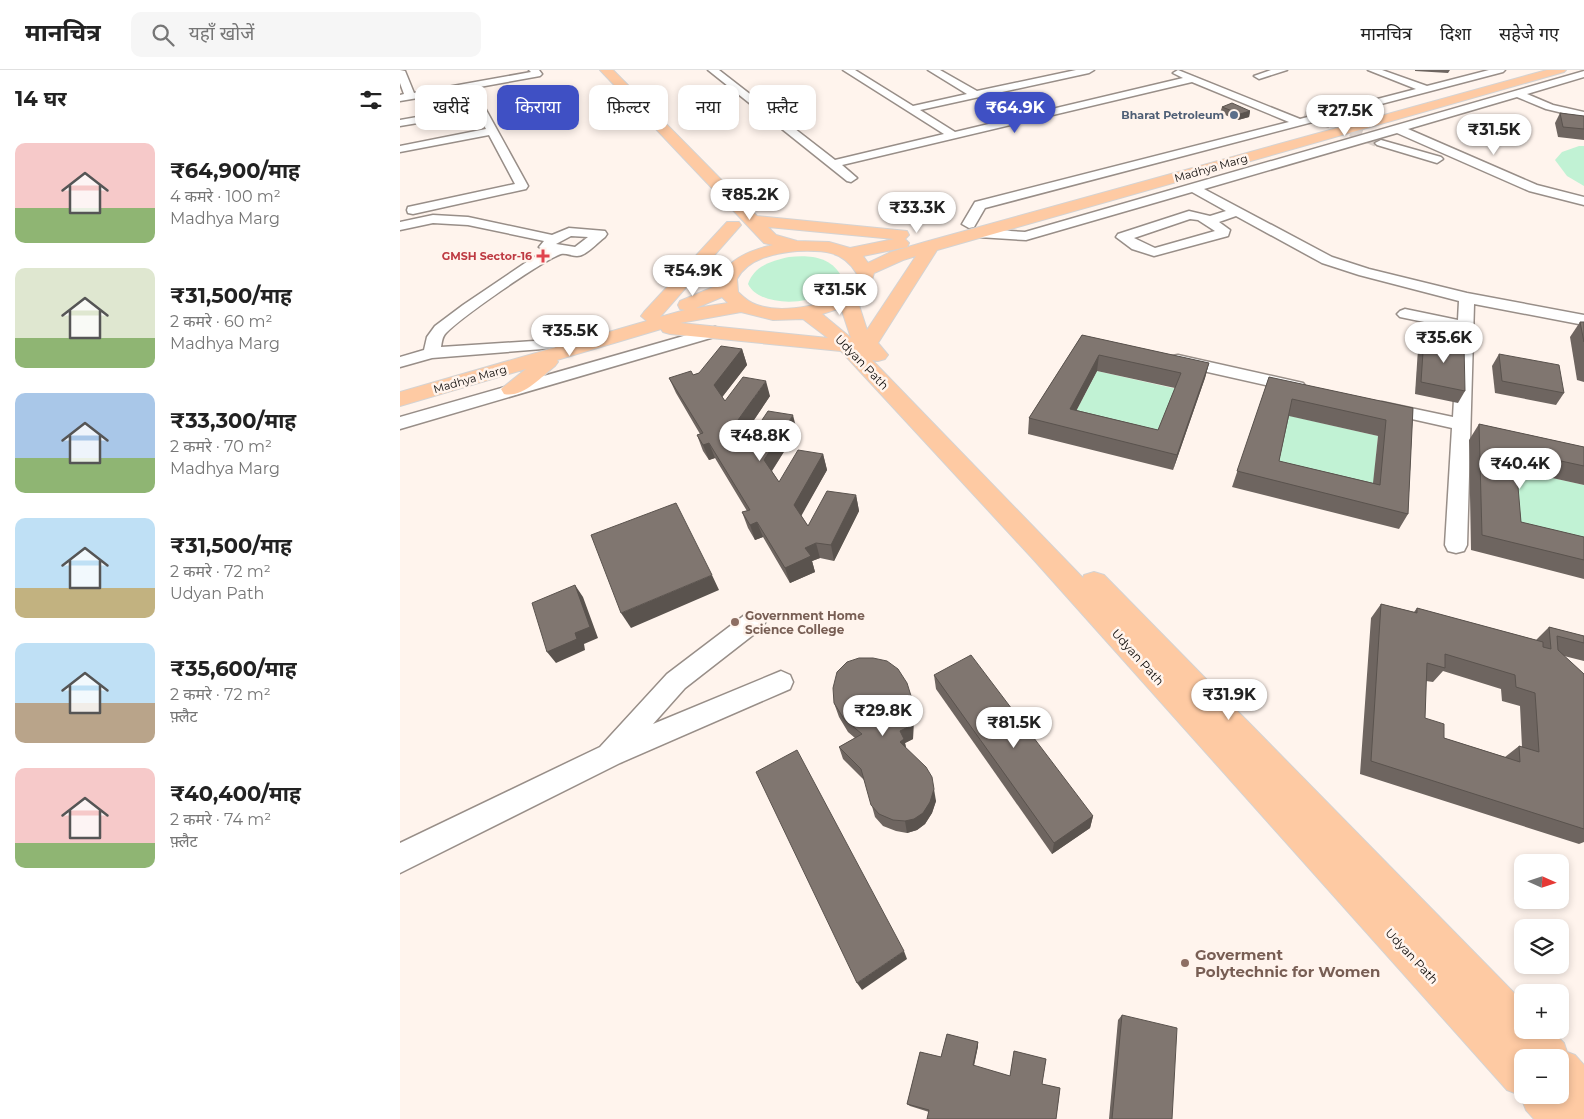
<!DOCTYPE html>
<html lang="hi">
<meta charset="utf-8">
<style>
body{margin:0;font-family:Montserrat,"Noto Sans Devanagari",sans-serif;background:#f6f6f6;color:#222;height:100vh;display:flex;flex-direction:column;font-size:19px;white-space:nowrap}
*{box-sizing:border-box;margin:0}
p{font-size:16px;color:#767676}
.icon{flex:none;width:28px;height:28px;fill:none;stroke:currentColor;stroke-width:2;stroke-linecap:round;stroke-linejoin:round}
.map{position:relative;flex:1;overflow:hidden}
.sheet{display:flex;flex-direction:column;background:#fff;width:400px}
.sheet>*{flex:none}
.guide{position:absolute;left:15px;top:15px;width:475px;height:45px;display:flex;gap:10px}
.needle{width:32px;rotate:93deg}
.fabs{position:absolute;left:1114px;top:784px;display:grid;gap:10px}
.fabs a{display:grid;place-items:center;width:55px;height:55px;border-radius:10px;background:#fff;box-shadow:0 2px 8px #0003;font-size:25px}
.price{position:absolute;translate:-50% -42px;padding:0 11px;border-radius:18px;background:#fff;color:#222;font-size:16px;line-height:32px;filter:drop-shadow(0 1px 2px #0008)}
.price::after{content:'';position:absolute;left:50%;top:30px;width:15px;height:11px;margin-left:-8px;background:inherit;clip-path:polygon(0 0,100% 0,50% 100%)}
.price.active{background:#3f50c4;color:#fff}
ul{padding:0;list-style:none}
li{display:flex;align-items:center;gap:15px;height:125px;padding:0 15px}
li span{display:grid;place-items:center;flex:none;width:140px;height:100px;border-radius:10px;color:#555}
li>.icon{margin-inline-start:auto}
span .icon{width:60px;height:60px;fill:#fffc;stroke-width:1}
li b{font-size:21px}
h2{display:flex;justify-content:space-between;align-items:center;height:60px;padding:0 15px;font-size:21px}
.tag{padding:0 18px;border-radius:10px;background:#fff;box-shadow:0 2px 8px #0003;font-size:18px;line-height:45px}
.tag.active{background:#3f50c4;color:#fff}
header{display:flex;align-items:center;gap:30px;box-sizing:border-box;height:70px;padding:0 25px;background:#fff;border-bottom:1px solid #e0e0e0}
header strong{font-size:24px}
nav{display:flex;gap:28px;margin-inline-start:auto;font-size:18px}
.search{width:350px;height:45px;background:#f6f6f6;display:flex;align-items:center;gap:12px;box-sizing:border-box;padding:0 18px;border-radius:10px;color:#767676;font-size:19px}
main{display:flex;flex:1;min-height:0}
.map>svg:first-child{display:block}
</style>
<header>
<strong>मानचित्र</strong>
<div class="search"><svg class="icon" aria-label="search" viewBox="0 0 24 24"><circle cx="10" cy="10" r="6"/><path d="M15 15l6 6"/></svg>यहाँ खोजें</div>
<nav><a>मानचित्र</a><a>दिशा</a><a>सहेजे गए</a></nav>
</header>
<main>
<section class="sheet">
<h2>14 घर<svg class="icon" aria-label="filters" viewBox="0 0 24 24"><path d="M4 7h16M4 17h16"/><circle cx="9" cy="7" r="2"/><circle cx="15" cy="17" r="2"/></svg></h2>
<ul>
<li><span style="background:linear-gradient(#f6c9c9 65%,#8fb573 0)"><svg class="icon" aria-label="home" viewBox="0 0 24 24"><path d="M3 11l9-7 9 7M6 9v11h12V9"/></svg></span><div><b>₹64,900/माह</b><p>4 कमरे · 100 m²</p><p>Madhya Marg</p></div></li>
<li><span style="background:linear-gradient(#dfe7d0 70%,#8fb573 0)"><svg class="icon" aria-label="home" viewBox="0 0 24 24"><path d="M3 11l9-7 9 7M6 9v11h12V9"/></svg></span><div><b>₹31,500/माह</b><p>2 कमरे · 60 m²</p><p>Madhya Marg</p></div></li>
<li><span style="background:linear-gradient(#a9c7e8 65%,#8fb573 0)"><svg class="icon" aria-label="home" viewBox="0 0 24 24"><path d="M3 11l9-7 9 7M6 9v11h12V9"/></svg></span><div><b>₹33,300/माह</b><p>2 कमरे · 70 m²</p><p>Madhya Marg</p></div></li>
<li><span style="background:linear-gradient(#bfe0f5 70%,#c2b280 0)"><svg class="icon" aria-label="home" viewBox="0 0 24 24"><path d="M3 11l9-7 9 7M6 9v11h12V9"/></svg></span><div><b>₹31,500/माह</b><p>2 कमरे · 72 m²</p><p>Udyan Path</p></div></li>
<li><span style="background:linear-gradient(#bfe0f5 60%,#b9a48a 0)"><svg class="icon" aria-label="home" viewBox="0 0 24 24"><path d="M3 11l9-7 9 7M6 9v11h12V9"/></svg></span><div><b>₹35,600/माह</b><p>2 कमरे · 72 m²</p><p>फ़्लैट</p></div></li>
<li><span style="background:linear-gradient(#f6c9c9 75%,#8fb573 0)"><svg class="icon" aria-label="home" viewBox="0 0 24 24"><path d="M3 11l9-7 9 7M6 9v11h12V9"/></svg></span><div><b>₹40,400/माह</b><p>2 कमरे · 74 m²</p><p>फ़्लैट</p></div></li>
</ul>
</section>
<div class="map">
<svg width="1184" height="1049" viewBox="0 0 1184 1049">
<rect width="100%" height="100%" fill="#fff4ed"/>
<g fill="#c1f2d4">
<polygon points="1179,76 1184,76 1184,116 1167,106 1155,90 1162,82"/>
<path d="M389,187c19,-2 40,-1 51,17 -1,30 -78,39 -92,10 6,-18 23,-23 41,-27z"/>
<polygon points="697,301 777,319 755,376 669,355"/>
<polygon points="886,345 978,366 972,430 873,406"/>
<polygon points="1104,397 1184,415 1184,486 1109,467"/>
</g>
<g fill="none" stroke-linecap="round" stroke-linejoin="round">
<polyline stroke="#dbd1cb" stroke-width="11" stroke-dasharray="11 5.5" stroke-linecap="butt" points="905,43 981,73"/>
<defs>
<g id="minor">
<polygon points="0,0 5,1 14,23 131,2 129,0 139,0 142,4 140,6 74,18 128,116 126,119 13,144 8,143 7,140 8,137 115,114 89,65 0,82 0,76 86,59 77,43 0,56 0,50 74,37 65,20 0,31 0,25 4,24 0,13"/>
<polygon points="308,0 319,0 435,90 544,64 443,0 455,0 513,36 567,24 528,0 540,0 577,21 676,0 694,0 689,3 520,40 555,62 783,8 773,3 778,0 900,49 1016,19 968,0 982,0 1027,16 1089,0 1105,0 1103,2 585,138 574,157 569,158 562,154 575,132 889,52 792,12 442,95 457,108 451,112 447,111"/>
<polygon points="871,0 887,0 859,9 854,6"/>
<path d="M1184,1v6l-57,17 26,11 31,7v6l-38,-9 -29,-12 -109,32 129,56 47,12v8l-55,-14 -132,-58 -193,56 128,68 37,12 98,24 117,22v10l-110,-21 -7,241 -3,6 -8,2 -8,-2 -3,-6 7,-117 -76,-17 -3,-4 3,-4 6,-1 71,15 5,-88 -58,-12 -3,-3 3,-3 5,-2 53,11 1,-19 -100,-26 -37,-12 -86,-47 -17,6 11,8 -2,6 -74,20 -22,-7 -16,-12 2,-3 71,-23 21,5 16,-5 -34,-19 -166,48 -48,-3 -7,-4 7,-4 47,3zM790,149l8,1 17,11 -60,17 -21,-10z"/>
<polygon points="981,70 1041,87 1043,89 1037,93 977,75 975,73"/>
<path d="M33,145l35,2 84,18 17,-7 36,3 2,3 -2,3c-8,6 -19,19 -28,19 -5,0 -11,-3 -16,-2 -18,6 -101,64 -115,79 -4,4 -4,9 -5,14l108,-7 6,2 2,3 -2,3 -123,10 -32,9v-10l24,-7 3,-13 8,-11 28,-21 68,-46 15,-8 -7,-4 5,-6 -76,-16 -35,-2 -33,7v-8zM171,166l17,1 -13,10 -19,-3z"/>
<polygon points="315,257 321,259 323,262 321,265 0,359 0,347"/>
<polygon points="778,285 903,313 906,317 903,321 897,322 772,294 770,290 772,286"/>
<polygon points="354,542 362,544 366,551 362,558 285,618 253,654 381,601 390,605 393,612 390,619 220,693 0,803 0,773 200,677 267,604 346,544"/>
</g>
<path id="major" d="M200,0h13l144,146 150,15 2,4 -4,4 4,4 -2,4 -44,9 5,7 23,-11 34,-10 622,-172h19l-2,2 -627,178 -59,93 10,12 -3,4 -7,2 -6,-1 211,218 1,-3 10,-3 10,3 418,426v29h29l13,13 3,9 8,3 9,10v54h-50l-8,-9 -6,-15 -13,-5 -473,-530 -193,-209 -171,-17 -7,-2 -2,-3 -104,31 1,2 -3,4c-14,11 -32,32 -51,28l-3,-5 25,-20 -126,37v-14l247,-71 -6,-5 3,-4 83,-90h12l2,3 -81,92 25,-7 -5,-1 -2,-4 2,-4 38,-16c5,-25 33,-35 55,-40l-9,-2zM368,157l126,12 -44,9 -21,-6 -32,-1 -21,-6zM397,181c25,-1 46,-1 60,23 -1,4 -2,8 -5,11 -17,21 -70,29 -95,20 -7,-2 -14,-8 -19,-13l-1,-13c11,-21 39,-26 60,-28zM516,186l-49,74 -10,-31 13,-12 4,-14 29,-13zM322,227l6,6 -32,5zM441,238l10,30 -29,-24zM341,242l32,8 30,-1 25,19 -148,-15zM1122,988h38v37h-38z"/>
</defs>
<use href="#minor" stroke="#988e88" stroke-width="3"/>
<use href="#major" stroke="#d4d3d3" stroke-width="2"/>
<use href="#minor" fill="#fff" fill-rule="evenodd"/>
<use href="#major" fill="#fecaa3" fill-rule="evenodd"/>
</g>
<g fill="#6e6560" fill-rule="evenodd">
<polygon points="1015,0 1050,0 1048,3 1015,1"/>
<polygon points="822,37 850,41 849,47 838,50 820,43"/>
<polygon points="1160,43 1184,46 1184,70 1158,67 1155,53"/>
<polygon points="1180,252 1184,252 1184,312 1177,310 1170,267"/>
<path d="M682,265l127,28 -4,15 -32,92 -145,-36 1,-16zM697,301l78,17 -17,42 -82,-20z"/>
<polygon points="1024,267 1065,321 1058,333 1015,324 1018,279"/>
<polygon points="342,279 347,295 322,327 325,331 370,326 346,362 350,368 397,361 372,401 379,412 423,384 427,400 401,445 408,456 456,425 459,441 434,491 420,488 412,491 415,502 390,513 363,467 355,470 348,458 342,442 347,441 315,388 309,390 303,381 297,365 300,364 276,323 269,308 293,305 299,303"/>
<polygon points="1099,284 1164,323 1156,335 1095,323 1092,296"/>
<path d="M869,307l144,31 -5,106 -9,15 -167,-42zM889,346l89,20 -5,47 -94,-22z"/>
<polygon points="1079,354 1184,377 1184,415 1116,400 1121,452 1184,467 1184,509 1071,480 1069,370"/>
<path d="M981,534l33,8 3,-4 119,32 13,-13 35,9v25l-20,-5 20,18v168l-5,2 -219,-70 11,-156zM1043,601l58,18 1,12 18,5 2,41 -3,-1 -14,11 -61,-19 -19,-20 1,-37 7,1z"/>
<polygon points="534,605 693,746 690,758 652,784 536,619"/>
<polygon points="512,629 514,642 513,669 505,673 506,678 536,731 532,743 525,754 517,760 507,763 496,761 483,756 475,747 465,711 443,689 439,677 455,668 448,662 439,647 434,633"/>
<polygon points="722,945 772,1049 709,1049 718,950"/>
<polygon points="547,964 578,972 578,976 574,996 610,1006 614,981 646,989 642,1014 660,1018 656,1049 527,1049 529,1042 510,1036 507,1034 520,982 541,987"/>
</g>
<g fill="#5a534e">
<polygon points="850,41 849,47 838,50 840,44"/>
<polygon points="342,279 347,295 320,330 314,315"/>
<polygon points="699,285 697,301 669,355 670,339"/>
<polygon points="809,293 805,308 773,400 777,385"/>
<polygon points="366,311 370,326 343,366 338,350"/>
<polygon points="393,345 397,361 369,405 364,390"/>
<polygon points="309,373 315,388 309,390 303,375"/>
<polygon points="423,384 427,400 399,450 394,435"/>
<polygon points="456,425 459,441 434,491 431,475"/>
<polygon points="357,452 363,467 355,470 350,455"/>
<polygon points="416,473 420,488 412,491 415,502 390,513 385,498 405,478"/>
<polygon points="312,505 319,520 231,558 221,543"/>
<polygon points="175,515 183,527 198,568 184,574 185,580 156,593 147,582 175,563"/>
<polygon points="512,629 514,642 513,669 505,673 507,682 500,672 500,661"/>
<polygon points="534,719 536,731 532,743 525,754 517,760 507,763 505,751"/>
<polygon points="693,746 690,758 652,784 654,773"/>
<polygon points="504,881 507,889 462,920 457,913"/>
<polygon points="578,972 578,976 573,999 573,995"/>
</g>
<g fill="#807670" stroke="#5a534e" fill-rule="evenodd">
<polygon points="832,33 850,41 840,44 822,37"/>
<polygon points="1160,43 1184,46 1184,59 1163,57"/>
<polygon points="1180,252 1184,252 1184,272"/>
<path d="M682,265l127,28 -32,92 -148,-37zM699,285l82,18 -23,57 -88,-21z"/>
<polygon points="1024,267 1064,275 1065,321 1021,312"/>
<polygon points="321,276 342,279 314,315 325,331 343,307 366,311 338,350 350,368 368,341 393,345 364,390 379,412 398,380 423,384 394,435 408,456 427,421 456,425 431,475 416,473 405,478 411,486 385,498 357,452 350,455 342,442 350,440 309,373 303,375 297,365 303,363 269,308 291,301 293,305 299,303"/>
<polygon points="1099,284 1159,295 1164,323 1102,311"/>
<path d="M869,307l144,31 -5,106 -171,-43zM892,329l94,21 -6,65 -101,-24z"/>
<polygon points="1079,354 1184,377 1184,396 1115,381 1121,452 1184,467 1184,490 1082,465"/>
<polygon points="276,433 312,505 221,543 191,465"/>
<polygon points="175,515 190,557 175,563 177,569 147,582 132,533"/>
<path d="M981,534l36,9v-5l126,34v5l8,2 -2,-22 35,9v7l-27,-7 1,14 26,24v155l-213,-68zM1045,584l70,21 1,12 19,6 4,59 -20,-6 1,16 -76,-24v-14l-19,-6 2,-55 18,5z"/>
<polygon points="571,585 693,746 654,773 534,605"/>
<polygon points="459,588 473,588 487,591 498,599 507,613 512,629 510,656 500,661 504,669 500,672 526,697 532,707 534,719 530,732 523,743 514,749 505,751 493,750 479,744 471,735 461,699 439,677 462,664 444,649 434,633 433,618 437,602 447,592"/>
<polygon points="397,680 504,881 457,913 356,702"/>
<polygon points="722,945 777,958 772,1049 712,1049"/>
<polygon points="547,964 578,972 573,995 610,1006 614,981 646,989 642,1014 660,1018 656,1049 527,1049 529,1040 507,1034 520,982 541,987"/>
</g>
<circle fill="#5c6f8a" stroke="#fff4ed" stroke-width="2" cx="834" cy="45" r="5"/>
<path fill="#e0444e" stroke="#fff4ed" stroke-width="2" d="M140.5 178.5h5v5h5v5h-5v5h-5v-5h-5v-5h5z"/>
<g fill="#8d6e63" stroke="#fff4ed" stroke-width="2">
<circle cx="335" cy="552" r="5"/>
<circle cx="785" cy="893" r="5"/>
</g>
<g text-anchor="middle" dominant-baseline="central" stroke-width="5" stroke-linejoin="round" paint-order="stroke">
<g font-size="11" font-weight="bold" fill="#4e5e75" stroke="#fff4ed" text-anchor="end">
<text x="824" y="45">Bharat Petroleum</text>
</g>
<g font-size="11" fill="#0e0b09" stroke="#fff4ed">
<text transform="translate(811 98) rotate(-16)">Madhya Marg</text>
<text transform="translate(70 309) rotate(-16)">Madhya Marg</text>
</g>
<g font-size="11" font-weight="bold" fill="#be3a42" stroke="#fff4ed" text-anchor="end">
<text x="132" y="186">GMSH Sector-16</text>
</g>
<g font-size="12" fill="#0e0b09" stroke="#fff4ed">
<text transform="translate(462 292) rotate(46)">Udyan Path</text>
<text transform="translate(738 587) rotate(48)">Udyan Path</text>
<text transform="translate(1012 886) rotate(47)">Udyan Path</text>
</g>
<g font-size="12" font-weight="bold" fill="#785e54" stroke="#fff4ed" text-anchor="start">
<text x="345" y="545">Government Home<tspan x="345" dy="14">Science College</tspan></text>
</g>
<g font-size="15" font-weight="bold" fill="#785e54" stroke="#fff4ed" text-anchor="start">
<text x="795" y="884">Goverment<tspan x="795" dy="17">Polytechnic for Women</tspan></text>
</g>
</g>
</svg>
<div class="fabs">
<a><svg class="needle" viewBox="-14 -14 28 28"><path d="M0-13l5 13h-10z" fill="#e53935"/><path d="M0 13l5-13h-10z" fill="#767676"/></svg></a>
<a><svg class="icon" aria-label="layers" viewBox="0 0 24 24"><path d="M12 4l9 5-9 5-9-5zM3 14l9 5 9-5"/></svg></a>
<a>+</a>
<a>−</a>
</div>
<b class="price active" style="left:615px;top:64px">₹64.9K</b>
<b class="price" style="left:945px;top:67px">₹27.5K</b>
<b class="price" style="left:1094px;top:86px">₹31.5K</b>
<b class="price" style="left:350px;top:151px">₹85.2K</b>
<b class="price" style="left:517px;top:164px">₹33.3K</b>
<b class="price" style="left:293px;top:227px">₹54.9K</b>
<b class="price" style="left:440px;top:246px">₹31.5K</b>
<b class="price" style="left:170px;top:287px">₹35.5K</b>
<b class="price" style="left:1044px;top:294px">₹35.6K</b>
<b class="price" style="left:360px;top:392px">₹48.8K</b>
<b class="price" style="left:1120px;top:420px">₹40.4K</b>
<b class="price" style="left:829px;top:651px">₹31.9K</b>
<b class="price" style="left:483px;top:667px">₹29.8K</b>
<b class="price" style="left:614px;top:679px">₹81.5K</b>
<div class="guide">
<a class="tag">खरीदें</a>
<a class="tag active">किराया</a>
<a class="tag">फ़िल्टर</a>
<a class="tag">नया</a>
<a class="tag">फ़्लैट</a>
</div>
</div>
</main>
